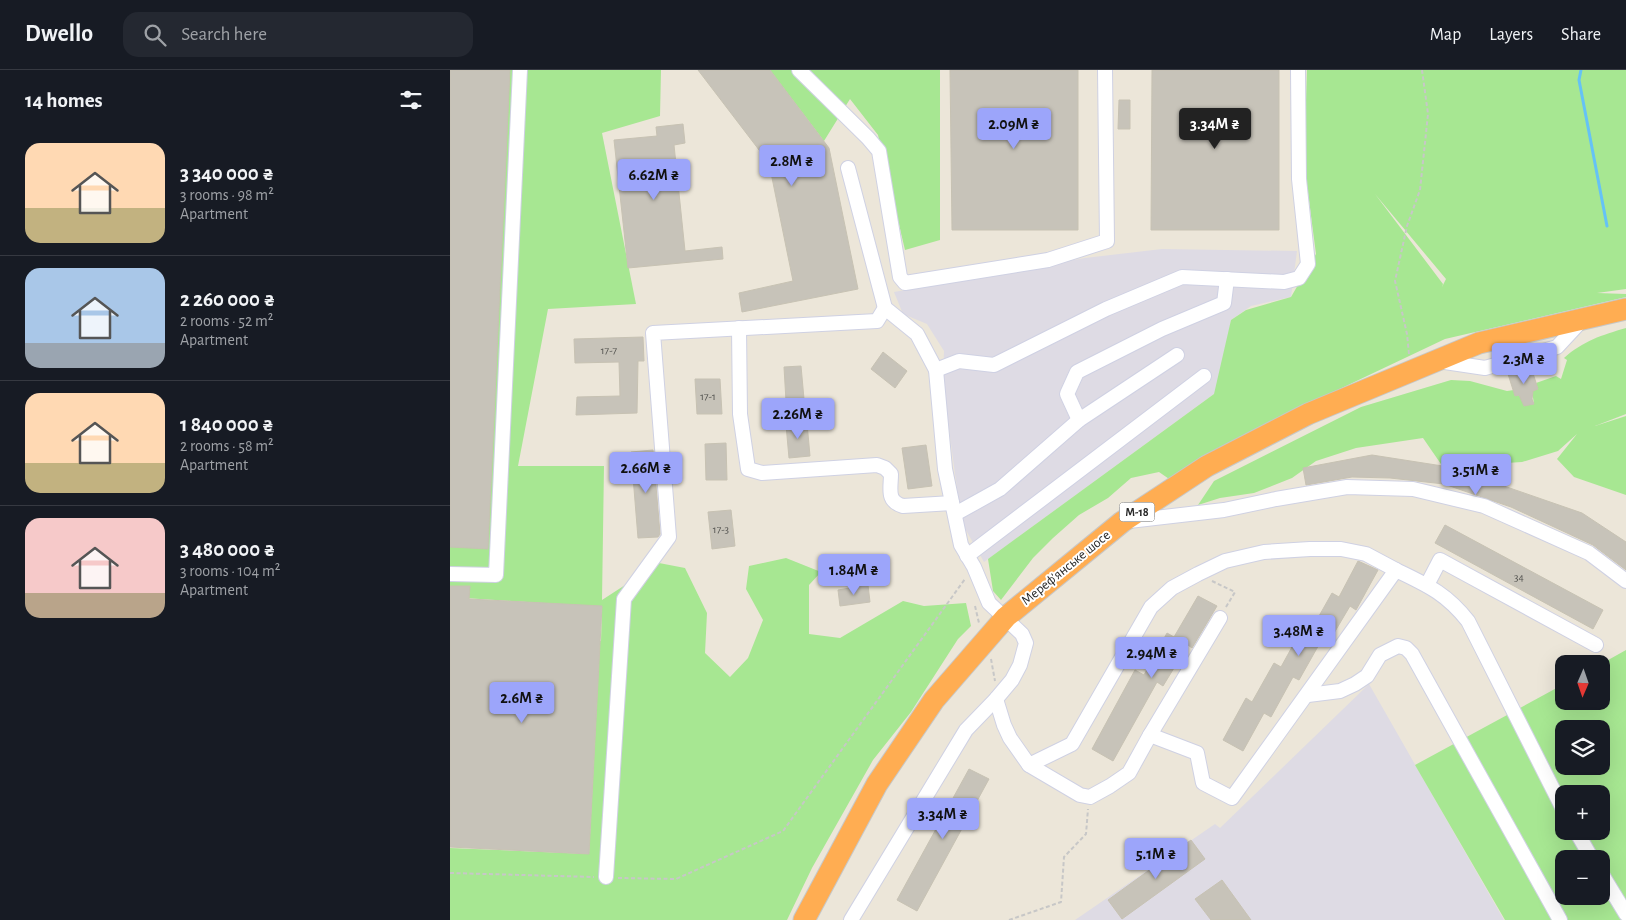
<!DOCTYPE html>
<meta charset="utf-8">
<style>
body{margin:0;font-family:"Alegreya Sans",sans-serif;background:#242831;color:#f1f3f6;height:100vh;display:flex;flex-direction:column;font-size:19px;white-space:nowrap}
*{box-sizing:border-box;margin:0}
p{font-size:16px;color:#9ea1a6}
.icon{flex:none;width:28px;height:28px;fill:none;stroke:currentColor;stroke-width:2;stroke-linecap:round;stroke-linejoin:round}
.map{position:relative;flex:1;overflow:hidden}
.panel{display:flex;flex-direction:column;background:#171b24;width:450px}
.panel>*{flex:none}
.needle{width:32px;rotate:182deg}
.tools{position:absolute;left:1105px;top:585px;display:grid;gap:10px}
.tools a{display:grid;place-items:center;width:55px;height:55px;border-radius:10px;background:#171b24;box-shadow:0 5px 20px #0002;font-size:25px}
.price{position:absolute;translate:-50% -42px;padding:0 11px;border-radius:5px;background:#9ca5fa;color:#111;font-size:16px;line-height:32px;filter:drop-shadow(0 1px 2px #0008)}
.price::after{content:'';position:absolute;left:50%;top:30px;width:15px;height:11px;margin-left:-8px;background:inherit;clip-path:polygon(0 0,100% 0,50% 100%)}
.price.current{background:#222;color:#fff}
ul{padding:0;list-style:none}
li{display:flex;align-items:center;gap:15px;height:125px;padding:0 25px}
li+li{border-top:1px solid #363941}
li span{display:grid;place-items:center;flex:none;width:140px;height:100px;border-radius:15px;color:#555}
li>.icon{margin-inline-start:auto}
span .icon{width:60px;height:60px;fill:#fffc;stroke-width:1}
li b{font-size:21px}
h2{display:flex;justify-content:space-between;align-items:center;height:60px;padding:0 25px;font-size:21px}
header{display:flex;align-items:center;gap:30px;box-sizing:border-box;height:70px;padding:0 25px;background:#171b24;border-bottom:1px solid #363941}
header strong{font-size:24px}
nav{display:flex;gap:28px;margin-inline-start:auto;font-size:18px}
.search{width:350px;height:45px;background:#242831;display:flex;align-items:center;gap:12px;box-sizing:border-box;padding:0 18px;border-radius:15px;color:#9ea1a6;font-size:19px}
main{display:flex;flex:1;min-height:0}
.map>svg:first-child{display:block}
</style>
<header>
<strong>Dwello</strong>
<div class="search"><svg class="icon" aria-label="search" viewBox="0 0 24 24"><circle cx="10" cy="10" r="6"/><path d="M15 15l6 6"/></svg>Search here</div>
<nav><a>Map</a><a>Layers</a><a>Share</a></nav>
</header>
<main>
<section class="panel">
<h2>14 homes<svg class="icon" aria-label="filters" viewBox="0 0 24 24"><path d="M4 7h16M4 17h16"/><circle cx="9" cy="7" r="2"/><circle cx="15" cy="17" r="2"/></svg></h2>
<ul>
<li><span style="background:linear-gradient(#ffd9b3 65%,#c2b280 0)"><svg class="icon" aria-label="home" viewBox="0 0 24 24"><path d="M3 11l9-7 9 7M6 9v11h12V9"/></svg></span><div><b>3 340 000 ₴</b><p>3 rooms · 98 m²</p><p>Apartment</p></div></li>
<li><span style="background:linear-gradient(#a9c7e8 75%,#9aa5b1 0)"><svg class="icon" aria-label="home" viewBox="0 0 24 24"><path d="M3 11l9-7 9 7M6 9v11h12V9"/></svg></span><div><b>2 260 000 ₴</b><p>2 rooms · 52 m²</p><p>Apartment</p></div></li>
<li><span style="background:linear-gradient(#ffd9b3 70%,#c2b280 0)"><svg class="icon" aria-label="home" viewBox="0 0 24 24"><path d="M3 11l9-7 9 7M6 9v11h12V9"/></svg></span><div><b>1 840 000 ₴</b><p>2 rooms · 58 m²</p><p>Apartment</p></div></li>
<li><span style="background:linear-gradient(#f6c9c9 75%,#b9a48a 0)"><svg class="icon" aria-label="home" viewBox="0 0 24 24"><path d="M3 11l9-7 9 7M6 9v11h12V9"/></svg></span><div><b>3 480 000 ₴</b><p>3 rooms · 104 m²</p><p>Apartment</p></div></li>
</ul>
</section>
<div class="map">
<svg width="1176" height="850" viewBox="0 0 1176 850">
<rect width="100%" height="100%" fill="#ece6d9"/>
<g fill="#dedbe4">
<polygon points="712,179 847,181 841,227 801,236 781,250 768,321 534,492 513,455 505,404 493,312 494,281 477,254 453,244 444,222 635,188"/>
<polygon points="919,614 1054,850 625,850 765,754 770,758"/>
</g>
<g fill="#a7e792" fill-rule="evenodd">
<polygon points="0,0 211,0 210,46 152,63 186,234 98,239 68,396 154,396 152,530 209,493 235,498 257,543 255,583 280,607 298,588 313,550 296,519 299,496 336,488 371,502 359,515 359,564 390,568 453,531 474,536 516,533 521,556 508,569 461,642 423,690 362,798 337,850 0,850 0,778 139,784 150,571 151,571 152,537 0,527"/>
<polygon points="320,0 490,0 490,170 455,180 428,65 400,29 374,71"/>
<path d="M857,0h319v219l-29,4 29,1v3l-181,42 -137,65 -136,77 -13,-9 -28,6 -23,20 -29,17 -26,23 -20,20 -32,42 -8,-9 -5,-32 226,-165 17,-74 15,-10 45,-13 25,-43 -12,-92zM925,124l71,85 -4,8 1,-3z"/>
<path d="M1176,258v86l-31,12 31,-10v79l-52,-18 -17,-18 20,-25 -19,17 -36,11 -79,5 -20,-29 -67,10 -40,13 -24,17 -38,15 -34,5 -22,7 16,-24 147,-74 90,-27 19,1 37,10 7,-1 1,6 5,-1 14,9 -2,-13 6,-2 -2,-6 20,-7 5,3 6,-19 -3,-2c19,-17 38,-23 62,-30z"/>
<path d="M1176,580v270h-121l-90,-155 149,-81v17h37v-37zM1114,659h37v37h-37zM1114,724h37v37h-37zM1114,789h37v37h-37z"/>
</g>
<g fill="none" stroke-linecap="round" stroke-linejoin="round">
<polyline stroke="#65c2f6" stroke-width="3" points="1131,0 1129,10 1157,156"/>
</g>
<g fill="#c7c3b9" stroke="#c7c2b3">
<polygon points="0,0 60,0 38,479 0,477"/>
<polygon points="248,0 320,0 379,78 408,219 292,242 289,223 343,211 319,93"/>
<polygon points="500,0 628,0 628,160 502,160"/>
<polygon points="702,0 829,0 829,160 701,160"/>
<polygon points="669,30 680,30 680,59 668,59"/>
<polygon points="233,54 235,73 224,75 235,181 272,177 273,189 178,198 164,70 207,66 206,57"/>
<polygon points="193,267 194,291 188,291 187,343 126,345 127,327 170,326 169,292 125,293 124,269"/>
<polygon points="433,282 457,301 445,318 421,299"/>
<polygon points="351,296 354,329 336,331 334,297"/>
<polygon points="1081,297 1088,319 1083,321 1082,329 1084,334 1074,336 1069,325 1065,326 1058,304"/>
<polygon points="245,309 270,309 272,344 247,344"/>
<polygon points="357,353 360,386 339,388 336,355"/>
<polygon points="276,373 277,410 256,410 255,374"/>
<polygon points="476,375 482,416 458,419 452,378"/>
<polygon points="203,380 210,464 208,467 188,468 181,382"/>
<polygon points="922,385 999,397 1132,443 1176,472 1176,500 1143,475 1061,437 994,414 940,408 902,407 856,415 853,398"/>
<polygon points="281,440 285,476 262,479 258,442"/>
<polygon points="995,455 1153,540 1143,559 985,473"/>
<polygon points="908,491 928,500 906,540 900,536 877,575 871,571 849,610 843,607 821,647 814,643 793,681 773,670 796,628 802,632 824,593 831,597 853,557 860,562 882,523 889,527"/>
<polygon points="418,515 420,532 390,536 388,520"/>
<polygon points="0,516 20,516 19,529 152,536 139,784 0,777"/>
<polygon points="748,526 767,536 742,578 738,575 713,616 707,612 663,691 642,679 685,600 694,605 717,563 724,567"/>
<polygon points="519,699 539,709 467,841 447,830"/>
<polygon points="741,770 755,789 672,849 658,830"/>
<polygon points="772,810 801,850 761,850 745,829"/>
</g>
<g fill="none" stroke-linecap="round" stroke-linejoin="round">
<defs>
<g id="minor">
<polyline points="349,0 418,68 429,81 450,207 455,213 598,190 657,171 655,0"/>
<polyline points="398,98 435,238 467,264 486,300 495,399 511,475 524,497 539,533 572,564 576,573 570,595 562,610 546,629 516,660 401,850"/>
<path d="M289,258l1,86 8,55 14,4 115,-8 8,3 6,6c0,15 -5,27 12,32l49,-3"/>
<polyline points="727,285 629,350 617,324 627,302 712,259 774,233 777,209"/>
<polyline points="988,291 1035,298 1107,277 1133,249"/>
<polyline points="486,300 509,291 544,295 656,239 732,207 834,212 849,208 858,194 849,109 848,0"/>
<polyline points="505,444 550,419 629,350"/>
<polyline points="679,451 774,440 826,429 897,417 963,419 1034,436 1139,483 1176,511"/>
<polyline points="517,486 754,306"/>
<polyline points="0,504 46,505 70,0"/>
<polyline points="977,515 990,490 1146,575"/>
<path d="M770,548l-70,117 47,18 6,30 29,15 164,-228c31,15 50,23 72,51l96,190"/>
<polyline points="858,625 890,621 905,614 917,606 930,585 948,576 956,578 962,584 1110,850"/>
<polyline points="546,629 554,655 560,668 579,695 622,674 701,537 722,518 748,504 775,491 814,482 860,479 891,479 916,484 946,500"/>
<polyline points="579,695 630,725 640,727 660,716 679,703 700,665"/>
<polyline points="1126,761 1142,789"/>
<polyline points="1151,803 1176,844"/>
<polyline points="156,807 174,529 219,467 203,263 427,251 435,238"/>
</g>
<polyline id="highway" points="354,850 427,714 484,630 556,547 672,452 757,396 858,344 1029,273 1176,239"/>
</defs>
<use href="#minor" stroke="#cfd1e3" stroke-width="16"/>
<use href="#highway" stroke="#c7c7c7" stroke-width="23"/>
<g stroke="#c7c7c7" stroke-width="2" stroke-dasharray="4 2.5" stroke-linecap="butt">
<polyline points="959,284 957,264 945,211 957,156 970,120 978,44 972,0"/>
<polyline points="762,511 785,522 776,537"/>
<polyline points="525,536 529,553"/>
<polyline points="541,589 545,611"/>
<polyline points="0,803 144,807"/>
<polyline points="168,808 226,809 333,761 515,509"/>
<polyline points="559,850 611,832 614,787 636,764 638,739"/>
</g>
<use href="#minor" stroke="#fff" stroke-width="14"/>
<use href="#highway" stroke="#ffad52" stroke-width="21"/>
</g>
<g text-anchor="middle" dominant-baseline="central" stroke-width="4" stroke-linejoin="round" paint-order="stroke">
<g font-size="11" fill="#50504d">
<text x="159" y="280">17-7</text>
<text x="258" y="326">17-1</text>
<text x="271" y="459">17-3</text>
<text x="1069" y="507">34</text>
</g>
<rect fill="#fff" stroke="#696969" stroke-width="1" x="669.5" y="432.5" width="35" height="19" rx="4"/>
<g font-size="12" font-weight="bold" fill="#292929">
<text x="687" y="442">М-18</text>
</g>
<g font-size="14" fill="#292929" stroke="#fff">
<text transform="translate(616 498) rotate(-39)">Мереф’янське шосе</text>
</g>
</g>
</svg>
<div class="tools">
<a><svg class="needle" viewBox="-14 -14 28 28"><path d="M0-13l5 13h-10z" fill="#e53935"/><path d="M0 13l5-13h-10z" fill="#9ea1a6"/></svg></a>
<a><svg class="icon" aria-label="layers" viewBox="0 0 24 24"><path d="M12 4l9 5-9 5-9-5zM3 14l9 5 9-5"/></svg></a>
<a>+</a>
<a>−</a>
</div>
<b class="price" style="left:564px;top:80px">2.09M ₴</b>
<b class="price current" style="left:765px;top:80px">3.34M ₴</b>
<b class="price" style="left:342px;top:117px">2.8M ₴</b>
<b class="price" style="left:204px;top:131px">6.62M ₴</b>
<b class="price" style="left:1074px;top:315px">2.3M ₴</b>
<b class="price" style="left:348px;top:370px">2.26M ₴</b>
<b class="price" style="left:196px;top:424px">2.66M ₴</b>
<b class="price" style="left:1026px;top:426px">3.51M ₴</b>
<b class="price" style="left:404px;top:526px">1.84M ₴</b>
<b class="price" style="left:849px;top:587px">3.48M ₴</b>
<b class="price" style="left:702px;top:609px">2.94M ₴</b>
<b class="price" style="left:72px;top:654px">2.6M ₴</b>
<b class="price" style="left:493px;top:770px">3.34M ₴</b>
<b class="price" style="left:706px;top:810px">5.1M ₴</b>
</div>
</main>
